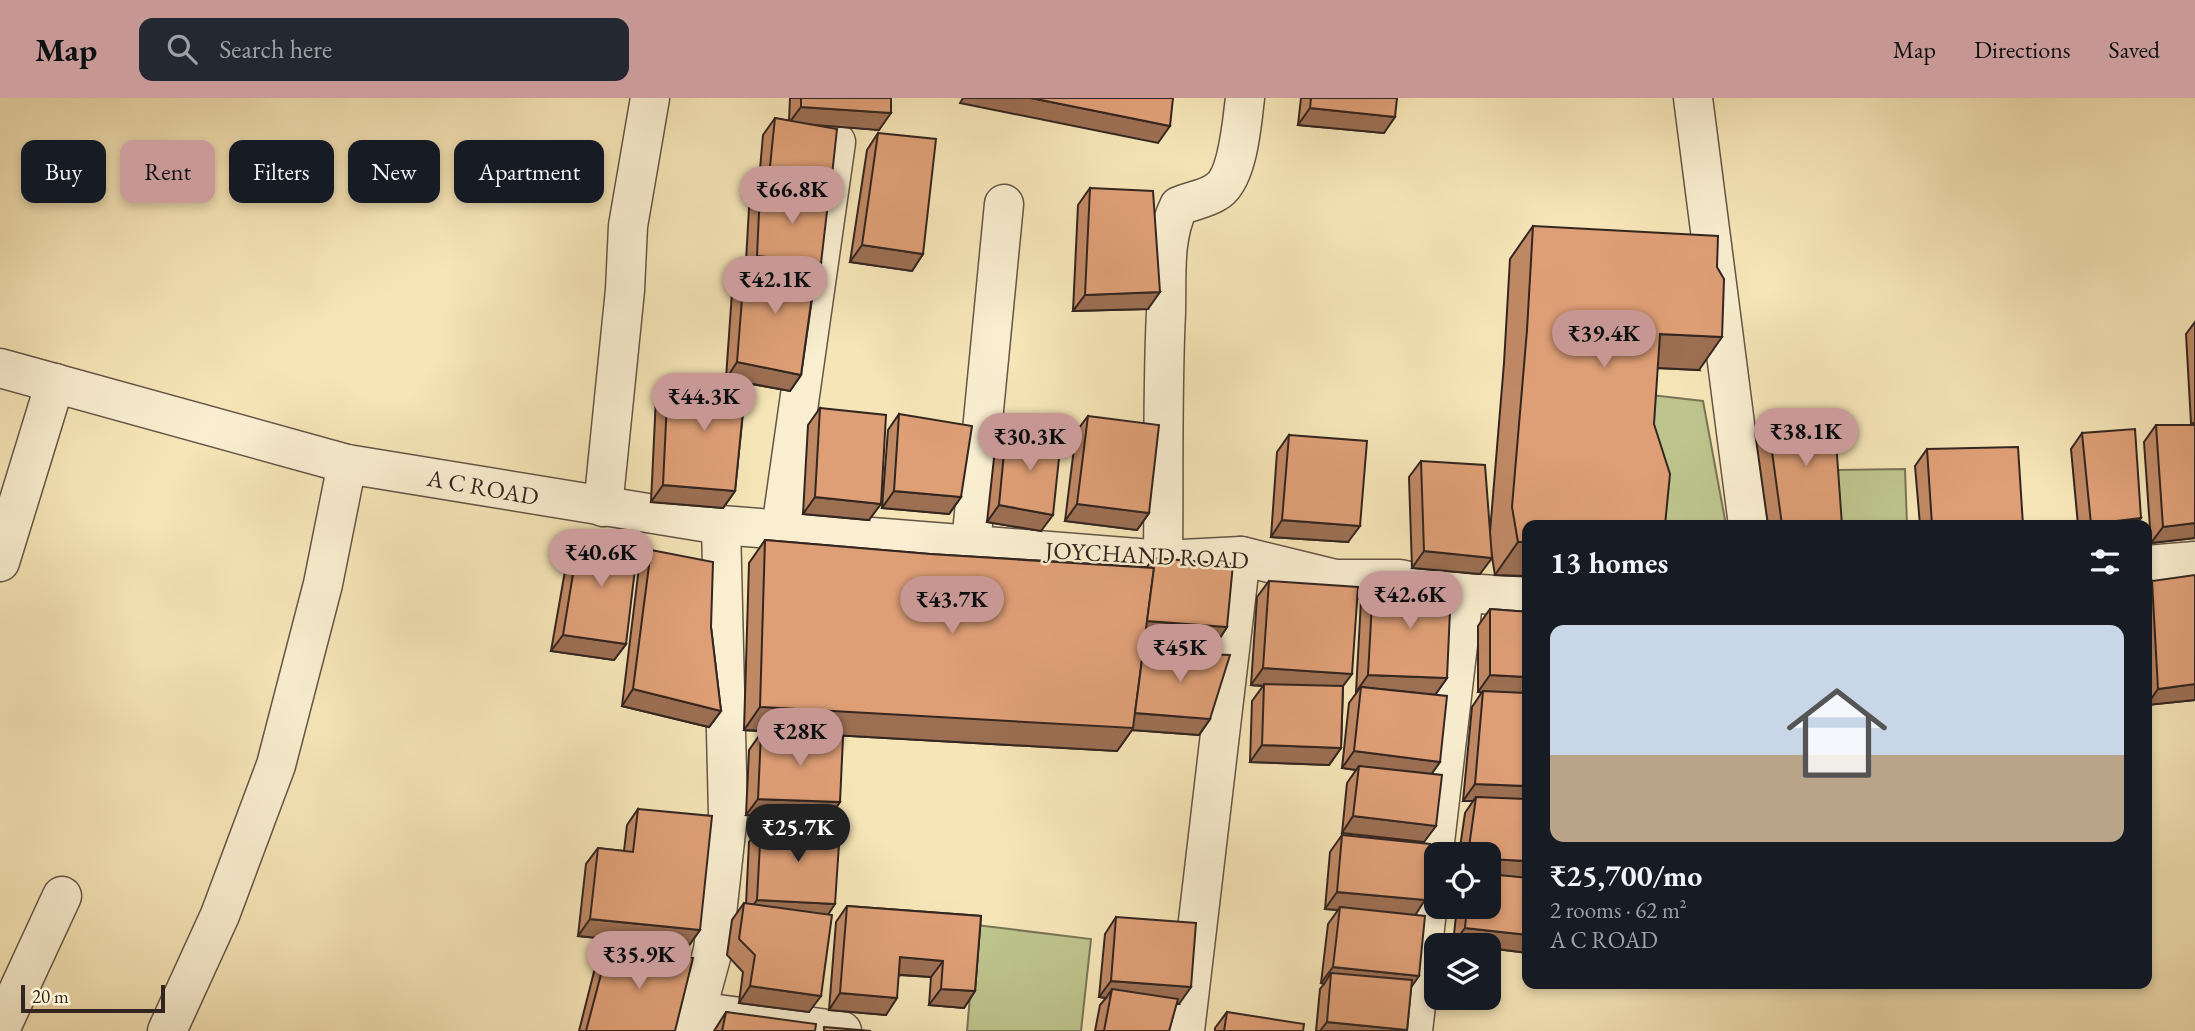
<!DOCTYPE html>
<meta charset="utf-8">
<style>
body{margin:0;font-family:"EB Garamond",serif;background:#242831;color:#f1f3f6;height:100vh;display:flex;flex-direction:column;font-size:26px;white-space:nowrap}
*{box-sizing:border-box;margin:0}
p{font-size:23px;color:#9ea1a6}
.icon{flex:none;width:38px;height:38px;fill:none;stroke:currentColor;stroke-width:2;stroke-linecap:round;stroke-linejoin:round}
.map{position:relative;flex:1;overflow:hidden}
.sheet{position:absolute;left:1522px;top:422px;width:630px;height:469px;display:flex;flex-direction:column;background:#171b24;border-radius:14px;box-shadow:0 4px 10px #0003}
.sheet>*{flex:none}
.guide{position:absolute;left:21px;top:42px;width:665px;height:63px;display:flex;gap:14px}
.fabs{position:absolute;left:1424px;top:744px;display:grid;gap:14px}
.fabs a{display:grid;place-items:center;width:77px;height:77px;border-radius:14px;background:#171b24;box-shadow:0 4px 10px #0003;font-size:35px}
.scale{position:absolute;left:21px;bottom:18px;width:144px;box-sizing:border-box;padding-left:7px;border:4px solid #332520;border-top:0;font-size:19px;line-height:24px;white-space:nowrap;color:#332520;-webkit-text-stroke:5px #f9eed0;paint-order:stroke}
.price{position:absolute;translate:-50% -60px;padding:0 16px;border-radius:24px;background:#c59692;color:#111;font-size:23px;line-height:46px;filter:drop-shadow(0 2px 4px #0008)}
.price::after{content:'';position:absolute;left:50%;top:42px;width:21px;height:16px;margin-left:-10px;background:inherit;clip-path:polygon(0 0,100% 0,50% 100%)}
.price.active{background:#222;color:#fff}
ul{padding:0;list-style:none}
li{display:grid;align-content:center;gap:14px;height:371px;padding:0 28px}
li span{display:grid;place-items:center;height:217px;border-radius:14px;color:#555}
li>.icon{margin-inline-start:auto}
span .icon{width:126px;height:126px;fill:#fffc;stroke-width:1}
li b{font-size:30px}
h2{display:flex;justify-content:space-between;align-items:center;height:84px;padding:0 28px;font-size:30px}
.chip{padding:0 24px;border-radius:14px;background:#171b24;box-shadow:0 4px 10px #0003;font-size:24px;line-height:63px}
.chip.active{background:#c59692;color:#111}
header{display:flex;align-items:center;gap:42px;box-sizing:border-box;height:98px;padding:0 35px;background:#c59692;color:#111}
header strong{font-size:33px}
nav{display:flex;gap:38px;margin-inline-start:auto;font-size:24px}
.search{width:490px;height:63px;background:#242831;display:flex;align-items:center;gap:18px;box-sizing:border-box;padding:0 24px;border-radius:14px;color:#9ea1a6;font-size:26px}
.map>svg:first-child{display:block}
</style>
<header>
<strong>Map</strong>
<div class="search"><svg class="icon" aria-label="search" viewBox="0 0 24 24"><circle cx="10" cy="10" r="6"/><path d="M15 15l6 6"/></svg>Search here</div>
<nav><a>Map</a><a>Directions</a><a>Saved</a></nav>
</header>
<div class="map">
<svg width="2195" height="933" viewBox="0 0 2195 933">
<rect width="100%" height="100%" fill="#f6e5b7"/>
<filter id="stains"><feTurbulence type="fractalNoise" baseFrequency=".00286" numOctaves="4"/><feColorMatrix values="0 0 0 0 .2 0 0 0 0 .09 0 0 0 0 .02 0 0 0 .5 -.17"/></filter>
<radialGradient id="worn" r=".72"><stop offset=".6" stop-color="#630" stop-opacity="0"/><stop offset="1" stop-color="#630" stop-opacity=".3"/></radialGradient>
<g fill="#bec48d" stroke="#787456" stroke-width="2">
<polygon points="1651,297 1703,303 1726,427 1657,427"/>
<polygon points="1905,371 1907,427 1840,427 1836,372"/>
<polygon points="976,827 1091,841 1081,933 967,933"/>
</g>
<g fill="none" stroke-linecap="round" stroke-linejoin="round">
<defs>
<g id="street">
<polyline points="1693,0 1748,427"/>
<polyline points="0,270 347,366 721,427 728,716 713,852 691,933"/>
<polyline points="603,409 625,192 628,128 650,0"/>
<polyline points="721,427 1163,462 1241,458 1335,481 1400,481 1464,495 1528,499"/>
<polyline points="781,431 836,44"/>
<polyline points="971,446 1004,106"/>
<path d="M1163,462c1,-83 -1,-166 3,-248 1,-36 -3,-74 13,-106 11,-5 27,-7 37,-14 22,-12 26,-70 29,-94"/>
<polyline points="0,464 55,285"/>
<polyline points="2147,467 2195,463"/>
<polyline points="696,913 842,933"/>
<polyline points="0,932 62,798"/>
<polyline points="167,933 220,817 276,667 323,486 347,366"/>
<polyline points="1185,933 1241,458"/>
<polyline points="1413,933 1464,495"/>
</g>
</defs>
<use href="#street" stroke="#645546" stroke-width="41"/>
<use href="#street" stroke="#f9eed0" stroke-width="38"/>
</g>
<g fill="#c08965" stroke="#332520" stroke-width="2">
<polygon points="790,0 891,0 879,32 818,27 820,94 784,94 821,165 816,173 801,277 790,293 746,285 735,393 723,410 651,404 656,299 668,282 726,280 733,180 745,163 746,163 749,110 760,94 758,94 763,37 775,20 789,23"/>
<polygon points="1301,0 1397,0 1384,35 1298,27"/>
<polygon points="878,35 923,156 912,173 850,164 867,52"/>
<polygon points="1090,90 1148,211 1073,213 1078,107"/>
<polygon points="1533,128 1699,272 1658,270 1528,478 1495,477 1491,453 1480,476 1412,470 1409,379 1421,363 1490,434 1504,265 1510,161"/>
<polygon points="2195,224 2195,325 2191,325 2186,236"/>
<polygon points="820,310 869,422 803,416 808,327"/>
<polygon points="899,316 961,399 949,416 882,410 888,332"/>
<polygon points="1767,317 1842,427 1768,427 1755,334"/>
<polygon points="1088,318 1149,415 1137,432 1065,423 1076,334"/>
<polygon points="2156,327 2195,327 2195,440 2151,445 2144,344"/>
<polygon points="1006,334 1041,433 987,424 995,351"/>
<polygon points="2082,335 2136,427 2078,427 2071,351"/>
<polygon points="1289,337 1348,444 1271,439 1277,354"/>
<polygon points="1927,351 2023,427 1920,427 1915,368"/>
<polygon points="580,433 626,546 614,562 551,553 569,450"/>
<polygon points="765,442 930,456 1147,469 1153,460 1227,529 1216,546 1145,540 1143,555 1210,621 1199,637 1132,632 1117,653 744,632 749,465"/>
<polygon points="651,452 711,529 721,613 709,629 622,608 639,469"/>
<polygon points="1269,483 1343,588 1341,650 1329,667 1250,664 1252,603 1263,588 1251,587 1257,499"/>
<polygon points="2152,483 2195,602 2147,607 2147,489"/>
<polygon points="1373,486 1447,580 1435,597 1440,664 1431,676 1424,744 1342,735 1347,685 1356,672 1342,670 1349,605 1357,594 1356,594 1361,502"/>
<polygon points="1490,511 1528,514 1528,855 1489,850 1489,847 1453,846 1457,808 1489,808 1489,756 1459,756 1465,715 1473,703 1463,703 1472,609 1482,594 1478,594 1478,528"/>
<polygon points="761,635 840,704 828,721 746,717 749,652"/>
<polygon points="638,711 688,849 578,838 586,766 598,750 624,753 627,727"/>
<polygon points="761,727 828,816 809,914 739,905 743,874 727,857 732,822 744,805 746,806 749,744"/>
<polygon points="1342,737 1415,817 1411,889 1407,933 1316,933 1320,891 1324,886 1321,885 1328,826 1338,812 1325,811 1330,754"/>
<polygon points="847,808 981,818 975,893 964,910 929,907 931,879 899,877 886,917 829,912 836,824"/>
<polygon points="1116,819 1179,906 1176,906 1169,933 1095,933 1100,907 1106,900 1099,899 1105,836"/>
<polygon points="609,846 675,933 579,933 597,862"/>
<polygon points="726,914 815,933 714,933"/>
<polygon points="1227,914 1303,933 1215,933 1215,930"/>
</g>
<g fill="#9c6f53" stroke="#332520" stroke-width="2">
<polygon points="963,0 1031,0 1170,28 1158,45 960,5"/>
<polygon points="801,9 891,15 879,32 789,25"/>
<polygon points="1310,10 1395,19 1384,35 1298,27"/>
<polygon points="832,77 820,94 758,94 769,78"/>
<polygon points="862,147 923,156 912,173 850,164"/>
<polygon points="757,158 821,165 810,182 746,174"/>
<polygon points="1160,194 1148,211 1073,213 1085,197"/>
<polygon points="1660,236 1722,239 1699,272 1637,269"/>
<polygon points="737,264 801,277 790,293 726,281"/>
<polygon points="663,387 735,393 723,410 651,404"/>
<polygon points="894,393 961,399 949,416 882,410"/>
<polygon points="815,399 881,406 869,422 803,416"/>
<polygon points="1077,406 1149,415 1137,432 1065,423"/>
<polygon points="999,407 1053,417 1041,433 987,424"/>
<polygon points="2141,420 2136,427 2090,427 2091,426"/>
<polygon points="1282,422 1360,428 1348,444 1271,439"/>
<polygon points="2195,425 2195,440 2151,445 2163,429"/>
<polygon points="1518,444 1528,444 1528,478 1495,477"/>
<polygon points="1424,453 1492,460 1480,476 1412,470"/>
<polygon points="1147,523 1227,529 1216,546 1136,539"/>
<polygon points="563,537 626,546 614,562 551,553"/>
<polygon points="1263,570 1352,576 1340,592 1251,587"/>
<polygon points="1368,577 1447,580 1435,597 1361,589 1356,594"/>
<polygon points="1490,577 1528,579 1528,596 1478,594"/>
<polygon points="2195,586 2195,602 2147,607 2158,591"/>
<polygon points="633,591 721,613 709,629 622,608"/>
<polygon points="760,609 1135,615 1210,621 1199,637 1132,632 1117,653 744,632"/>
<polygon points="1262,647 1341,650 1329,667 1250,664"/>
<polygon points="1354,653 1440,664 1428,681 1359,668 1356,672 1342,670"/>
<polygon points="1475,686 1528,688 1528,705 1476,699 1473,703 1463,703"/>
<polygon points="758,701 840,704 828,721 746,717"/>
<polygon points="1353,718 1436,728 1424,744 1342,735"/>
<polygon points="1489,761 1528,763 1528,780 1489,778"/>
<polygon points="1337,794 1425,802 1414,819 1340,809 1338,812 1325,811"/>
<polygon points="757,802 835,806 824,823 745,819"/>
<polygon points="590,821 700,832 688,849 578,838"/>
<polygon points="1465,830 1528,837 1528,855 1489,850 1489,847 1453,846"/>
<polygon points="900,859 943,863 931,879 889,876"/>
<polygon points="1333,869 1419,878 1407,895 1331,875 1324,886 1321,885"/>
<polygon points="1111,883 1191,889 1179,906 1110,900 1112,891 1106,900 1099,899"/>
<polygon points="750,888 821,898 809,914 739,905"/>
<polygon points="941,891 975,893 964,910 929,907"/>
<polygon points="840,895 897,900 886,917 829,912"/>
<polygon points="1327,924 1407,932 1407,933 1320,933"/>
</g>
<g fill="#df9f76" stroke="#332520" stroke-width="2">
<polygon points="801,0 891,0 891,15 801,9"/>
<polygon points="1031,0 1173,0 1170,28"/>
<polygon points="1311,0 1397,0 1395,19 1310,10"/>
<polygon points="775,20 837,31 832,77 769,78"/>
<polygon points="878,35 936,41 923,156 862,147"/>
<polygon points="1090,90 1153,93 1160,194 1085,197"/>
<polygon points="760,93 829,96 821,165 757,158"/>
<polygon points="1533,128 1718,138 1717,169 1724,181 1722,239 1660,236 1654,326 1670,376 1665,427 1528,427 1528,444 1518,444 1512,409 1527,232"/>
<polygon points="745,163 816,169 801,277 737,264"/>
<polygon points="735,280 746,283 735,393 663,387 668,282"/>
<polygon points="820,310 886,317 881,406 815,399"/>
<polygon points="1834,315 1842,427 1782,427 1767,317"/>
<polygon points="899,316 972,328 961,399 894,393"/>
<polygon points="1088,318 1159,327 1149,415 1077,406"/>
<polygon points="2156,327 2195,327 2195,425 2163,429"/>
<polygon points="2135,331 2141,420 2091,426 2082,335"/>
<polygon points="1006,334 1061,341 1053,417 999,407"/>
<polygon points="1289,337 1367,343 1360,428 1282,422"/>
<polygon points="2018,349 2023,427 1932,427 1927,351"/>
<polygon points="1421,363 1485,367 1492,460 1424,453"/>
<polygon points="580,433 638,446 626,546 563,537"/>
<polygon points="765,442 930,456 1154,470 1133,630 760,609"/>
<polygon points="651,452 713,464 711,529 721,613 633,591"/>
<polygon points="1153,460 1233,466 1227,529 1147,523 1154,470 1152,469"/>
<polygon points="2195,477 2195,586 2158,591 2152,483"/>
<polygon points="1269,483 1358,489 1352,576 1263,570"/>
<polygon points="1373,486 1451,490 1447,580 1368,577"/>
<polygon points="1490,511 1528,514 1528,579 1490,577"/>
<polygon points="1143,554 1230,557 1210,621 1135,615"/>
<polygon points="1264,586 1343,588 1341,650 1262,647"/>
<polygon points="1361,589 1447,598 1440,664 1354,653"/>
<polygon points="1483,593 1528,595 1528,688 1475,686"/>
<polygon points="761,635 843,639 840,704 758,701"/>
<polygon points="1359,668 1442,677 1436,728 1353,718"/>
<polygon points="1476,699 1528,701 1528,763 1489,761 1489,756 1468,756"/>
<polygon points="638,711 712,718 700,832 590,821 598,750 633,754"/>
<polygon points="761,727 840,731 835,806 757,802"/>
<polygon points="1342,737 1430,746 1425,802 1337,794"/>
<polygon points="1489,776 1528,780 1528,837 1465,830 1467,808 1489,808"/>
<polygon points="744,805 832,817 821,898 750,888 755,857 739,841"/>
<polygon points="847,808 981,818 975,893 941,891 943,863 900,859 897,900 840,895"/>
<polygon points="1340,809 1425,818 1419,878 1333,869"/>
<polygon points="1116,819 1196,825 1191,889 1111,883"/>
<polygon points="609,846 693,860 675,933 586,933"/>
<polygon points="1331,875 1412,882 1407,932 1327,924"/>
<polygon points="1112,891 1178,901 1169,933 1104,933"/>
<polygon points="726,914 816,926 815,933 722,933"/>
<polygon points="1227,914 1304,926 1303,933 1224,933"/>
<polygon points="824,929 871,933 824,933"/>
</g>
<g text-anchor="middle" dominant-baseline="central" stroke-width="5" stroke-linejoin="round" paint-order="stroke">
<g font-size="24" fill="#332520" stroke="#f9eed0">
<text transform="translate(483 389) rotate(10)">A C ROAD</text>
<text transform="translate(1147 457) rotate(3)">JOYCHAND ROAD</text>
</g>
</g>
<rect width="100%" height="100%" filter="url(#stains)"/>
<rect width="100%" height="100%" fill="url(#worn)"/>
</svg>
<div class="fabs">
<a><svg class="icon" aria-label="locate" viewBox="0 0 24 24"><circle cx="12" cy="12" r="6"/><path d="M12 2v4M12 18v4M2 12h4M18 12h4"/></svg></a>
<a><svg class="icon" aria-label="layers" viewBox="0 0 24 24"><path d="M12 4l9 5-9 5-9-5zM3 14l9 5 9-5"/></svg></a>
</div>
<div class="scale">20 m</div>
<b class="price" style="left:792px;top:128px">₹66.8K</b>
<b class="price" style="left:775px;top:218px">₹42.1K</b>
<b class="price" style="left:1604px;top:272px">₹39.4K</b>
<b class="price" style="left:704px;top:335px">₹44.3K</b>
<b class="price" style="left:1806px;top:370px">₹38.1K</b>
<b class="price" style="left:1030px;top:375px">₹30.3K</b>
<b class="price" style="left:601px;top:491px">₹40.6K</b>
<b class="price" style="left:1410px;top:533px">₹42.6K</b>
<b class="price" style="left:952px;top:538px">₹43.7K</b>
<b class="price" style="left:1180px;top:586px">₹45K</b>
<b class="price" style="left:800px;top:670px">₹28K</b>
<b class="price active" style="left:798px;top:766px">₹25.7K</b>
<b class="price" style="left:639px;top:893px">₹35.9K</b>
<div class="guide">
<a class="chip">Buy</a>
<a class="chip active">Rent</a>
<a class="chip">Filters</a>
<a class="chip">New</a>
<a class="chip">Apartment</a>
</div>
<section class="sheet">
<h2>13 homes<svg class="icon" aria-label="filters" viewBox="0 0 24 24"><path d="M4 7h16M4 17h16"/><circle cx="9" cy="7" r="2"/><circle cx="15" cy="17" r="2"/></svg></h2>
<ul>
<li><span style="background:linear-gradient(#c9d6e8 60%,#b9a48a 0)"><svg class="icon" aria-label="home" viewBox="0 0 24 24"><path d="M3 11l9-7 9 7M6 9v11h12V9"/></svg></span><div><b>₹25,700/mo</b><p>2 rooms · 62 m²</p><p>A C ROAD</p></div></li>
</ul>
</section>
</div>
